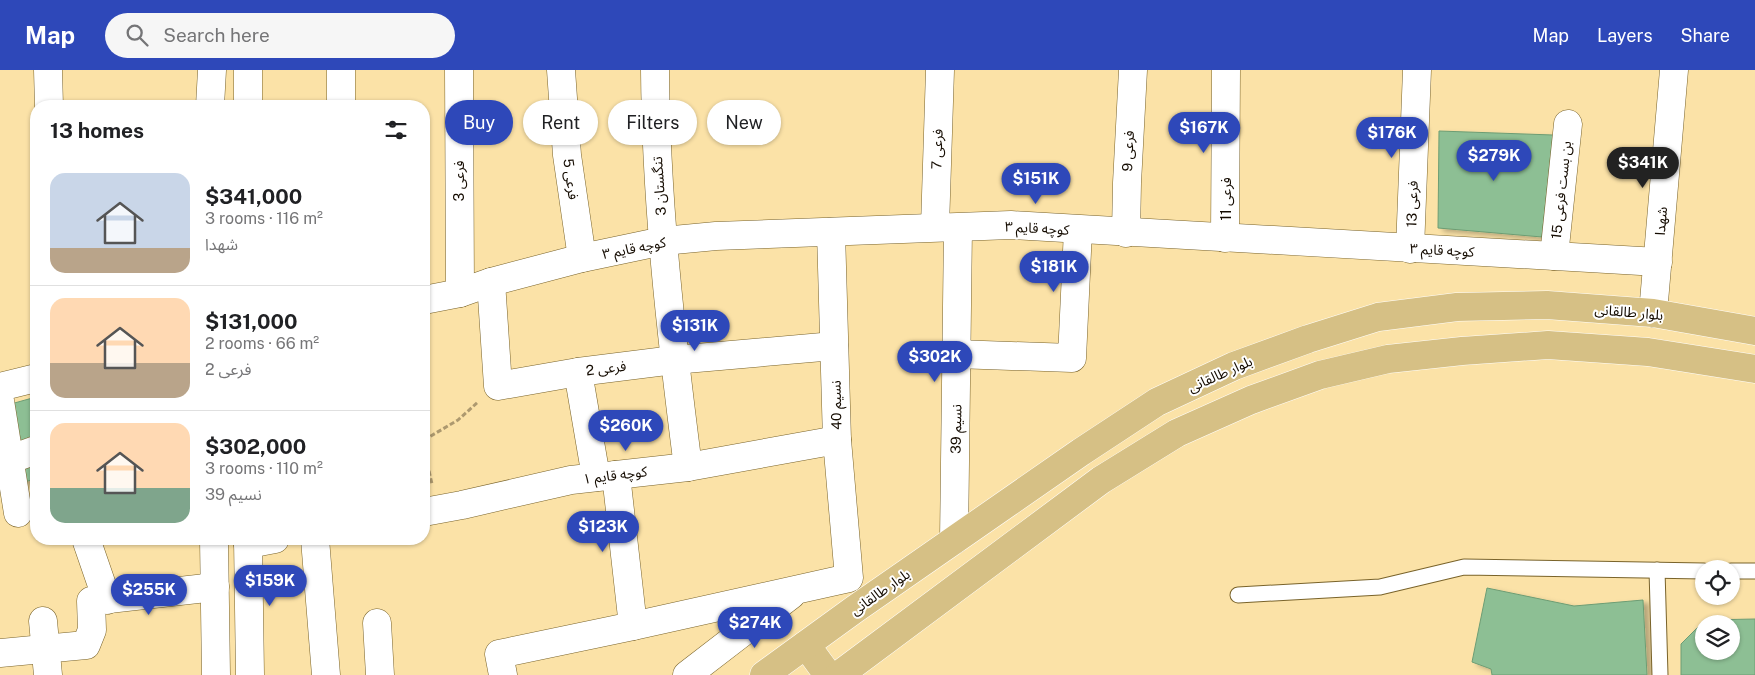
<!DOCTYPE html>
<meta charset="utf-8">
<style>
body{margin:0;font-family:"Public Sans","Noto Sans Arabic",sans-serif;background:#f6f6f6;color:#202124;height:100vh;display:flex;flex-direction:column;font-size:19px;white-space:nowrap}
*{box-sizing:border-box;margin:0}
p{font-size:16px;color:#757577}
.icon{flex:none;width:28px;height:28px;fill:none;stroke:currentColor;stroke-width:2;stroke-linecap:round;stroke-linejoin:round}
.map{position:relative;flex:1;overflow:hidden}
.drawer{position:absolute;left:30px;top:30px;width:400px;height:445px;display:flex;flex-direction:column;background:#fff;border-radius:20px;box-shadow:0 1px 4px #0004}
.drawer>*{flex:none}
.guide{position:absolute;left:445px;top:30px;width:475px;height:45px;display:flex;gap:10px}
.fabs{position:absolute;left:1695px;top:490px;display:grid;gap:10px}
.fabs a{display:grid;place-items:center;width:45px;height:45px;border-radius:50%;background:#fff;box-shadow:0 1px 4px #0004;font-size:25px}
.price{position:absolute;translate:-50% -42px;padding:0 11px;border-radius:18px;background:#2e48b9;color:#fff;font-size:16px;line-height:32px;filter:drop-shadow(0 1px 2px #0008)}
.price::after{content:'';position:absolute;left:50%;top:30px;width:15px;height:11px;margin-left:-8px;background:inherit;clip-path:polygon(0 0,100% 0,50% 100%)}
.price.active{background:#222;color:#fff}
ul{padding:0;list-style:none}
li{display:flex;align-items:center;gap:15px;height:125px;padding:0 20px}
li+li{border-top:1px solid #e0e0e0}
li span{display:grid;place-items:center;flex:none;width:140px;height:100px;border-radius:15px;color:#555}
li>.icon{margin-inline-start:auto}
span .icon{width:60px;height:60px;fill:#fffc;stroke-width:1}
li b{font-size:21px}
h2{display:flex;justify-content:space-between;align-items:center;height:60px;padding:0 20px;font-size:21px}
.tag{padding:0 18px;border-radius:22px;background:#fff;box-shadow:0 1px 4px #0004;font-size:18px;line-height:45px}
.tag.active{background:#2e48b9;color:#fff}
header{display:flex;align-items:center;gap:30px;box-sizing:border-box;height:70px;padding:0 25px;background:#2e48b9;color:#fff}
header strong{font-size:24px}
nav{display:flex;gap:28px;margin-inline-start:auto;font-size:18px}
.search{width:350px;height:45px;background:#f6f6f6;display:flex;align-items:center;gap:12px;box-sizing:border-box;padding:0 18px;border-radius:28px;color:#757577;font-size:19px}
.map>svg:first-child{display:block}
</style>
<header>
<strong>Map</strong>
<div class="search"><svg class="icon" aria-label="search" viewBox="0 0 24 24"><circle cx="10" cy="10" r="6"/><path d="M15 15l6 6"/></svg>Search here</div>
<nav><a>Map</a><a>Layers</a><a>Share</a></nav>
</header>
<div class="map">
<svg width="1755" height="605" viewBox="0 0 1755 605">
<defs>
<filter id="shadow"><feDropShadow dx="5.5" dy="3" stdDeviation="2.5" flood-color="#0004"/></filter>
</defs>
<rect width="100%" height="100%" fill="#fbe2a7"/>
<g fill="#8dbf94" stroke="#6d9d74" fill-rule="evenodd" filter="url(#shadow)">
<polygon points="1439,61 1553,65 1542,167 1438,158"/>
<polygon points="36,327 36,372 11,379 0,337"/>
<polygon points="36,390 36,408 15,416 9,400"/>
<polygon points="1487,518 1574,536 1643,530 1647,605 1492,605 1491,599 1472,592"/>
<path d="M1755,549v56h-74v-31l24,-24zM1704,554h27v27h-27z"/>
</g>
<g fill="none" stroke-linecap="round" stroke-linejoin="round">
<defs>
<g id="service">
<polyline points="1657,500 1660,605"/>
<polyline points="1731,501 1755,501"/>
<polyline points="1238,525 1380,517 1464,497 1704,501"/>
</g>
<g id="minor">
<polyline points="48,0 49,36"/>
<polyline points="459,0 460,223"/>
<polyline points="561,0 567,85 582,188"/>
<path d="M655,0c1,133 16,265 33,397"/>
<polyline points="341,36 341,0"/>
<polyline points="935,157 940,0"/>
<polyline points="1126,163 1127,113 1133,0"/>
<polyline points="1225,168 1226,0"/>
<polyline points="1410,179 1417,0"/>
<polyline points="1554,186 1568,54"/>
<polyline points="491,212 498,316 578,302 674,290 834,276"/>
<polyline points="424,230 460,223 491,212 582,188 663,171 716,166 1011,155 1658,192"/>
<polyline points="956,284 1072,288 1078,160"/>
<polyline points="578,302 596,407"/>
<polyline points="0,317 36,308"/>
<polyline points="0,331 18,443"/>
<polyline points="0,393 36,380"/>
<polyline points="616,405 633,556"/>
<polyline points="424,442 462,435 571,410 688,397 837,370"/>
<polyline points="86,469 107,530"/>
<polyline points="315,469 326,605"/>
<polyline points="954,470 958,158"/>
<polyline points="248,474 275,469"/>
<polyline points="43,551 48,605"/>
<polyline points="377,553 380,605"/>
<polyline points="0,583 86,575 92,560 91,531 215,517"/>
<polyline points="503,605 499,584 633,556 849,508 837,370 831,162"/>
<polyline points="687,605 791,525"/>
</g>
<polyline id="tertiary" points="1653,243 1674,0"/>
<g id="secondary">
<polyline points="210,36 212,0"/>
<polyline points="248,36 248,0"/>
<polyline points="214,469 216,605"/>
<polyline points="248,469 250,605"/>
</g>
<g id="primary">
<polyline points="806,575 828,605"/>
<polyline points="764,605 855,539 1081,382 1157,332 1234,296 1308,269 1378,247 1457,237 1547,235 1653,243 1755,261"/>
<polyline points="839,605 1101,410 1177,363 1251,330 1320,305 1388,289 1462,281 1548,275 1648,282 1755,299"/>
</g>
</defs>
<use href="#service" stroke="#79632a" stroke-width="17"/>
<use href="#minor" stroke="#79632a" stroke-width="29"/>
<use href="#tertiary" stroke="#79632a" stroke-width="29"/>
<use href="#secondary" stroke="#79632a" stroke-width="29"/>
<use href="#primary" stroke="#fff" stroke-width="29"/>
<g stroke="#ad996f" stroke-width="3" stroke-dasharray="5 2.5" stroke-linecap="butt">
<polyline points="424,370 458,350 478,332"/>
<polyline points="424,379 432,414"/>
</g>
<use href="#service" stroke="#fff" stroke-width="15"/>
<use href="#minor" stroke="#fff" stroke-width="28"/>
<use href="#tertiary" stroke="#fff" stroke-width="28"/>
<use href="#secondary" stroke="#fff" stroke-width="28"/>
<use href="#primary" stroke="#d6c085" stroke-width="28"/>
</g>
<g text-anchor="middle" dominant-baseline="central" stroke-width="4" stroke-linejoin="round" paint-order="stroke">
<g font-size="14" fill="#140b00" stroke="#fff">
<text transform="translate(937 79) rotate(-88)">فرعی 7</text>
<text transform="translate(1128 81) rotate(-87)">فرعی 9</text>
<text transform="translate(571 109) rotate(82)">فرعی 5</text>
<text transform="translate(459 111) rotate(-90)">فرعی 3</text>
<text transform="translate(659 116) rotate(-94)">تنگستان 3</text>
<text transform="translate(1561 120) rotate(-84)">بن بست فرعی 15</text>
<text transform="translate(1226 129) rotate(-90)">فرعی 11</text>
<text transform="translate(1412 134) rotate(-88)">فرعی 13</text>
<text transform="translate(1661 151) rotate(-85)">شهدا</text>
<text transform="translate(1037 158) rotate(3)">کوچه قایم ۳</text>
<text transform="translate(634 178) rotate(-11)">کوچه قایم ۳</text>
<text transform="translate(1442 180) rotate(3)">کوچه قایم ۳</text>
<text transform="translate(1629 242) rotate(5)">بلوار طالقانی</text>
<text transform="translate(606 298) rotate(-7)">فرعی 2</text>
<text transform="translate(1220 304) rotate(-24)">بلوار طالقانی</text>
<text transform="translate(836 335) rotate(-91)">نسیم 40</text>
<text transform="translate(956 359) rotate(-89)">نسیم 39</text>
<text transform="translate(615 405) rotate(-7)">کوچه قایم ۱</text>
<text transform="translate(880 522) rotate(-35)">بلوار طالقانی</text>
</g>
</g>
</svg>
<div class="fabs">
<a><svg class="icon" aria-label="locate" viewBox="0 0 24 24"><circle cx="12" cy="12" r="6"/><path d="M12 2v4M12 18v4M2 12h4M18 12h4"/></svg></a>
<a><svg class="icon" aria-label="layers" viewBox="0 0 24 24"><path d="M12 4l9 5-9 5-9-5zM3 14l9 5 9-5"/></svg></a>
</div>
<b class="price" style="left:1204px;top:84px">$167K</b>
<b class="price" style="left:1392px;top:89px">$176K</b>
<b class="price" style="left:1494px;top:112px">$279K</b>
<b class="price active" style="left:1643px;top:119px">$341K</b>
<b class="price" style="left:1036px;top:135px">$151K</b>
<b class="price" style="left:1054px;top:223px">$181K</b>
<b class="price" style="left:695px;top:282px">$131K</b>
<b class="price" style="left:935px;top:313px">$302K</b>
<b class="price" style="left:626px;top:382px">$260K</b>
<b class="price" style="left:603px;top:483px">$123K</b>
<b class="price" style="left:270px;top:537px">$159K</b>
<b class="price" style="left:149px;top:546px">$255K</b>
<b class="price" style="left:755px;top:579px">$274K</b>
<div class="guide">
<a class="tag active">Buy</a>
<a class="tag">Rent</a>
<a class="tag">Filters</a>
<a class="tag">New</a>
</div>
<section class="drawer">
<h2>13 homes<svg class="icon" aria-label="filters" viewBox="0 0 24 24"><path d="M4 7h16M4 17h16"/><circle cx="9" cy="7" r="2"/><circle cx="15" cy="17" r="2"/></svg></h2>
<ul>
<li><span style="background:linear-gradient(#c9d6e8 75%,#b9a48a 0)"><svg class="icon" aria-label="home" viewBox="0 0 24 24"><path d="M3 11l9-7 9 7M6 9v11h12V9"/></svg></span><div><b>$341,000</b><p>3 rooms · 116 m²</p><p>شهدا</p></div></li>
<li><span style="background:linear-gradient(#ffd9b3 65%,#b9a48a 0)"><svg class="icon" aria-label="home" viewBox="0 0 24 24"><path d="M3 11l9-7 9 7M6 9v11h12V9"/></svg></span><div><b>$131,000</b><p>2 rooms · 66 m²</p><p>فرعی 2</p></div></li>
<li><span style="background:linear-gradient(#ffd9b3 65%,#7fa58c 0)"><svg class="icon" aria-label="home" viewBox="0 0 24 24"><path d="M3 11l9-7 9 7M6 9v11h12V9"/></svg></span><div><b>$302,000</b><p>3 rooms · 110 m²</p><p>نسیم 39</p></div></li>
</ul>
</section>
</div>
